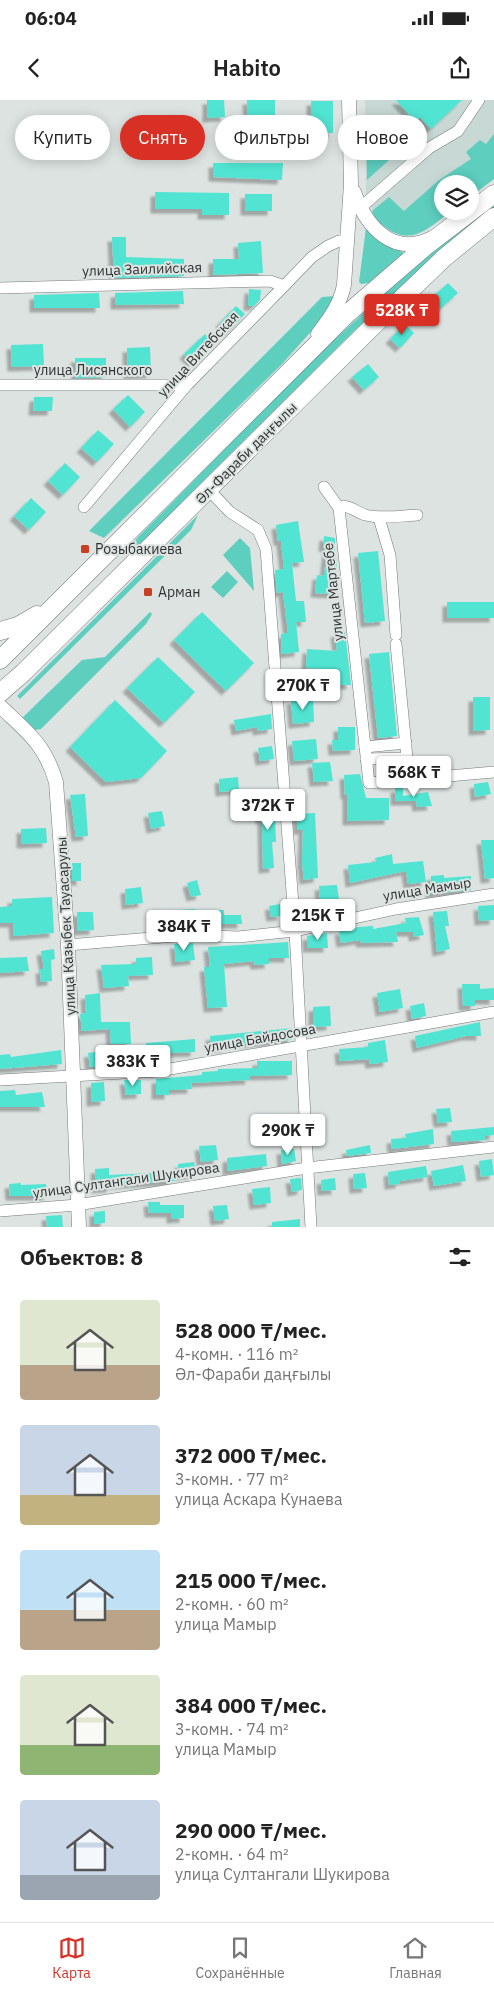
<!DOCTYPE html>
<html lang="ru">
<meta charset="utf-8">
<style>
body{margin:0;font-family:"IBM Plex Sans",sans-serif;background:#f2f2f2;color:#222;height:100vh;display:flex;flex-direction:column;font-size:19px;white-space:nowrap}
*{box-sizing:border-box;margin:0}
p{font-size:16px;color:#767676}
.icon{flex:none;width:28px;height:28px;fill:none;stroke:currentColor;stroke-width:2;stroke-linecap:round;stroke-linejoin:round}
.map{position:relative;height:1127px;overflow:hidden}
.panel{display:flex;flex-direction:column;background:#fff;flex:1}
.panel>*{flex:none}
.guide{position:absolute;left:15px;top:15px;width:465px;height:45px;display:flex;gap:10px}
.fabs{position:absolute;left:434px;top:75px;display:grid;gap:10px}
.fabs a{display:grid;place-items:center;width:45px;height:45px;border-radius:50%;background:#fff;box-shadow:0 2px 12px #0003;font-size:25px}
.price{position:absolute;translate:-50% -42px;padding:0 11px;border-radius:5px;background:#fff;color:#222;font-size:16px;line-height:32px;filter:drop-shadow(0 1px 2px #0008)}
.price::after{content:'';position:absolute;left:50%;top:30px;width:15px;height:11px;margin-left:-8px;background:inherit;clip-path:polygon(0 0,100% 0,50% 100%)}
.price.current{background:#d93025;color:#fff}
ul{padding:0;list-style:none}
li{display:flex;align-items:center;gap:15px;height:125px;padding:0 20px}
li span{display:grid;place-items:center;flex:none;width:140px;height:100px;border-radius:5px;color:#555}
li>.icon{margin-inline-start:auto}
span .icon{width:60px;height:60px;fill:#fffc;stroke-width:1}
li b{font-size:21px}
h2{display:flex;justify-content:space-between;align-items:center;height:60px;padding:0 20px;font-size:21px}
.chip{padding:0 18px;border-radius:22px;background:#fff;box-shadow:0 2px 12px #0003;font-size:18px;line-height:45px}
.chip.current{background:#d93025;color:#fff}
.status{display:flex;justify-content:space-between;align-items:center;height:35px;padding:0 25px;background:#fff;direction:ltr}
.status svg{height:14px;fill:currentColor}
header{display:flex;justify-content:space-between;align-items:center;height:65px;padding:0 20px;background:#fff;font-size:22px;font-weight:600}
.menu{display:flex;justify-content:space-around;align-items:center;height:70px;border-top:1px solid #e0e0e0;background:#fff;font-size:14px;color:#767676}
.menu a{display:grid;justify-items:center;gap:2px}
.menu .current{color:#d93025}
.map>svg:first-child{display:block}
</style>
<div class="status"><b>06:04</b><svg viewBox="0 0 49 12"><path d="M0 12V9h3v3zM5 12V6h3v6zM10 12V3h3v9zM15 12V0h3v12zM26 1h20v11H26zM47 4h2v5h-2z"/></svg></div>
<header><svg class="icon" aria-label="back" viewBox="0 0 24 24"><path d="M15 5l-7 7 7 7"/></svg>Habito<svg class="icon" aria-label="share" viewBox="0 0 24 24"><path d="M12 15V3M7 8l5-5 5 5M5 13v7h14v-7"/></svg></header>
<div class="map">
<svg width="494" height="1127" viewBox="0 0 494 1127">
<defs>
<filter id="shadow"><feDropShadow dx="-4.5" dy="4.5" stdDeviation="1" flood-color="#0004"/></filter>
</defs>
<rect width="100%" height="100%" fill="#dce3e1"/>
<polygon fill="#c8d8d5" points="365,0 494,0 494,79 470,97 470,84 442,84 442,111 451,111 428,129 413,136 402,136 391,131 377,120 366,95"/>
<g fill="#5ecebf">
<path d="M366,17c15,5 36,13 34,33l-33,30z"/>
<path d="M494,34v45l-24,18v-13h-28v27h9c-19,15 -39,35 -63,18 -7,-5 -13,-9 -16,-18l17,-14 15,14 35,-31 32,-21 -5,-7 14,-12 6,4z"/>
<path d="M494,105v7l-60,48 -79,70 -227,226v-7l11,-13c114,-114 224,-236 355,-331z"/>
<polygon points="366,128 392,147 404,153 369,183 361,184 359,182"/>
<polygon points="337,196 324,217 282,264 104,438 89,431 322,197"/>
<polygon points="198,415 191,430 20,599 17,596"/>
<polygon points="240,438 250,448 254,491 223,455"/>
<polygon points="227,471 238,482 223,498 211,487"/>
<polygon points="150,512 152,514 146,524 41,629 35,630 22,618 82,560 105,557"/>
</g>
<g fill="#51e4d2" filter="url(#shadow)">
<polygon points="207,0 224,0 225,17 207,18"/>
<polygon points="247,0 275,0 275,21 248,21"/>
<polygon points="396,0 462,0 431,29 420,17 415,21"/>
<rect x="311" y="1" width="22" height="32"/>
<polygon points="213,63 283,63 282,80 213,77"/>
<polygon points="155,92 229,93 229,115 202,115 202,109 155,109"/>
<rect x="245" y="94" width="27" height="17"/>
<polygon points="112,137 126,137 126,157 184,159 184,176 114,178"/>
<polygon points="261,141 263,173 213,175 213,159 239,159 238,143"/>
<polygon points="448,183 458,193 439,210 429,200"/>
<polygon points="249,189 261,190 260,200 254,206 248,206"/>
<polygon points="183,191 184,204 115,205 115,193"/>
<polygon points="99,193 100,208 34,208 34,195"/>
<polygon points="236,206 245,214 229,231 220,223"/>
<polygon points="405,224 414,233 400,248 390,239"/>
<polygon points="205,234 213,242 192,263 184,254"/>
<polygon points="43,244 44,266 12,267 11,245"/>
<polygon points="150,247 151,274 128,275 127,248"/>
<polygon points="75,258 106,258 106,277 76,278"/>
<polygon points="368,264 379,277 364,290 352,277"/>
<polygon points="128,295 145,312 130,327 113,309"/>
<polygon points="34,297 53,297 52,311 33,311"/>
<polygon points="98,330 114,344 97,362 81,348"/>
<polygon points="65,363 80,377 63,395 48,381"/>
<polygon points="31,398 46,412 29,430 14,416"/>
<polygon points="298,421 304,462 292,463 296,501 304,501 306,522 296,522 299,552 282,554 281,534 288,533 283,492 277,493 275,470 284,469 281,441 278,441 276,425"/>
<polygon points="324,436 335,438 335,457 337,461 335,494 315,493 317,475 324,476 327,448 323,447"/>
<polygon points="378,451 385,521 365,523 358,453"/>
<rect x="447" y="502" width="47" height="16"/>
<polygon points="202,512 254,563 226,591 174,540"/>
<polygon points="345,532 351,585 340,585 338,570 306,568 307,549 337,551 335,533"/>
<polygon points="389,552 397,636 378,638 369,554"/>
<polygon points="158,557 195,592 164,623 127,588"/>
<polygon points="473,597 490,597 490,630 473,631"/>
<polygon points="313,598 314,622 293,624 291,600"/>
<polygon points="115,600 167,651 141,678 106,682 70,647"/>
<polygon points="271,614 272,629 257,631 257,627 236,631 234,620"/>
<polygon points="338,627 355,627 355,650 333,651 332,640 338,640"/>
<polygon points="316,639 318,659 294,661 292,641"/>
<polygon points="272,646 274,659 260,661 258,648"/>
<polygon points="330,662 333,681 314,682 312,663"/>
<polygon points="360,674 366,698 389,698 389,720 347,721 347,695 345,695 344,675"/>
<polygon points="238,677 239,690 220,692 219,679"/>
<polygon points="488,682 491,694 475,697 474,684"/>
<polygon points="395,688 403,688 403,696 428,692 432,706 417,707 416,701 395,701"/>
<polygon points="85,694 88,736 76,737 70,695"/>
<polygon points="275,701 277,717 275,717 276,742 272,742 274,768 263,769 262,719 260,720 257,703"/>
<polygon points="162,711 165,726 151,729 148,713"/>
<polygon points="315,713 318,778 304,780 302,763 303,730 298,730 297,714"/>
<polygon points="46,728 47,743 21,744 21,729"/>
<polygon points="481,740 494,740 494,778 485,779"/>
<polygon points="392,754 393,764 423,761 426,782 408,784 406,771 350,783 348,765 376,762 375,758"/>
<rect x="72" y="763" width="9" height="18"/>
<polygon points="444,775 444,778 471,776 471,790 430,794 431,776"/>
<polygon points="197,780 201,795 191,797 187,783"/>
<polygon points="337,785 339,799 320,800 319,786"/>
<polygon points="141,787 143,803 126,805 125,789"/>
<polygon points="52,797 54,833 14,836 13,823 0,823 0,807 12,806 12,799"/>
<polygon points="280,804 282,816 271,817 269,806"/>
<polygon points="494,805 494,820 479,821 478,806"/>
<polygon points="195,809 196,822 180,823 179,810"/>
<polygon points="213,810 224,810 224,815 241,815 242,824 213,824"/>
<polygon points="447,811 449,826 445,826 450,849 437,852 433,812"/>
<polygon points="77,812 93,812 94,830 78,831"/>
<polygon points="419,817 424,835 413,837 413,832 396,832 398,842 361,843 360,840 341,843 339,831 359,827 373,826 373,829 406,823 405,818"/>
<polygon points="327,833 328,848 307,848 307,836"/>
<polygon points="288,842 289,858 269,858 269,864 255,865 254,861 224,864 227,907 208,908 204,867 210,867 208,847"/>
<polygon points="193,843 195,860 176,862 174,844"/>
<polygon points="54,849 55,859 51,860 52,881 41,882 40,869 44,869 41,851"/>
<polygon points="27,857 29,871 0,873 0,858"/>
<polygon points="152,857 153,875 128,876 129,886 104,888 101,865 136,864 136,858"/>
<polygon points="462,884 480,884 480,889 494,888 494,900 475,900 475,906 463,906"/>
<polygon points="400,889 403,908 380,912 377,893"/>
<polygon points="100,893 101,922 130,922 131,944 111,944 110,929 82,931 80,914 86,913 85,895"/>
<polygon points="424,903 426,916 412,919 410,906"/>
<polygon points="330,906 331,926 313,927 313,907"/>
<polygon points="480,922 481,936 466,936 417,948 415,936"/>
<polygon points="292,928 292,940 226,945 226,948 211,948 210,936"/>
<polygon points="195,939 195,952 168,953 168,958 134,962 133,949 146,948 146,943"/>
<polygon points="385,940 388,962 370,964 369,959 340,961 339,949 368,947 368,943"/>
<polygon points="61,950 62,964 0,969 0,955 10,954 11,957"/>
<polygon points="103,951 105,967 90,967 88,953"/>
<polygon points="257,961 292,961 292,975 249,976 250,980 191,983 192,989 169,990 169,995 156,995 156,979 202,975 202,972 218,971 218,969 257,968"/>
<polygon points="124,980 141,980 141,994 126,995"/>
<polygon points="104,982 105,1001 91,1002 91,983"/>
<polygon points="15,990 16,995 42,992 45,1007 0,1007 0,991"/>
<polygon points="450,1008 452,1022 438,1023 436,1009"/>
<polygon points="494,1027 494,1035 485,1036 485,1040 452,1042 451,1031"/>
<polygon points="433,1029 434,1044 392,1049 391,1039 406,1038 405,1034"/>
<polygon points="216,1045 218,1060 201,1062 199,1046"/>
<polygon points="370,1045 371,1053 347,1056 346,1050"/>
<polygon points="294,1049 296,1061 282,1064 281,1050"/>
<polygon points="266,1054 267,1066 227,1071 227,1058"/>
<polygon points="492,1059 494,1075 481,1077 479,1061"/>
<polygon points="194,1062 196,1074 179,1076 178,1064"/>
<polygon points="463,1065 466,1081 434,1086 431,1071"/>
<polygon points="426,1066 428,1077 400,1081 400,1084 389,1085 388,1072"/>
<polygon points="109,1068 109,1075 175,1072 175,1081 111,1085 111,1088 96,1089 95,1069"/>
<polygon points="365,1073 367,1088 354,1089 353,1074"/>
<polygon points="301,1078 302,1090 292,1092 290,1079"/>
<polygon points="335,1078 336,1090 322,1091 321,1080"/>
<polygon points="21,1083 21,1085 46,1084 48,1096 10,1096 9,1084"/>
<polygon points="270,1087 271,1103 254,1105 252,1089"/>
<polygon points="148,1102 160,1102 160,1105 184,1105 184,1118 171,1119 171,1113 149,1113"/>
<polygon points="227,1105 229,1119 215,1121 213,1106"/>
<polygon points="105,1111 105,1123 94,1124 94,1112"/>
<polygon points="62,1115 63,1127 47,1127 46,1116"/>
<polygon points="300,1119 300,1127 272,1127 272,1122"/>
</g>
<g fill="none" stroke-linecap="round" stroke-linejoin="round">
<defs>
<g id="minor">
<polyline points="360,108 429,48 458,31 479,0"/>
<polyline points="0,188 270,181 284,186"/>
<polyline points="0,285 187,285"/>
<polyline points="324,387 339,408 369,683 494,672"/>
<polyline points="209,390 230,412 258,430 266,449 295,831 311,1127"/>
<polyline points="84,407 187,285 284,186 312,157 328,146 339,141 348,141"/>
<path d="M339,408l4,-2c9,1 14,6 22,9 17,4 34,1 52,0"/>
<polyline points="379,418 390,455 396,535"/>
<polyline points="396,544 408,668"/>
<polyline points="365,647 406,643"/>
<polyline points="366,659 406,658"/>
<polyline points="68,845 187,835 238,837 295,831 396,809 494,794"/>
<polyline points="0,980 159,971 494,912"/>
<polyline points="0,1111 77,1105 307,1068 494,1047"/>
</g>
<g id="tertiary">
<path d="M354,92c12,34 39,66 78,46"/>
<path d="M318,234c12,-16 22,-29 26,-49l7,-101 -2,-84"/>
<path d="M0,606c27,26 45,38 56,76l12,163 11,282"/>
</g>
<g id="primary">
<polyline points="0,531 18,526 37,515"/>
<polyline points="0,560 347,214 427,145 494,94"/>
<polyline points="0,593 23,573 371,228 444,158 494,117"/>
</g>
</defs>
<use href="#minor" stroke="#737978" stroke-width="12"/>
<use href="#tertiary" stroke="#737978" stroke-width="15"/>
<use href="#primary" stroke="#737978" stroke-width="19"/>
<use href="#minor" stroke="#fff" stroke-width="11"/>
<use href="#tertiary" stroke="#fff" stroke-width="14"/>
<use href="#primary" stroke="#fff" stroke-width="18"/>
</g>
<g fill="#ca3f23" stroke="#dce3e1" stroke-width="2">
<rect x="80" y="444" width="10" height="10" rx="2.5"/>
<rect x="143" y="487" width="10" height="10" rx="2.5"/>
</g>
<g text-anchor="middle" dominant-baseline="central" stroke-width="4" stroke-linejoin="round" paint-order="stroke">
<g font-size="14" fill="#2f3232" stroke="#dce3e1">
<text transform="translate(142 169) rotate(-2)">улица Заилийская</text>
<text transform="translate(198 254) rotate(-47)">улица Витебская</text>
<text x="93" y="270">улица Лисянского</text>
<text transform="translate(246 353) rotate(-45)">Әл-Фараби даңғылы</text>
<text transform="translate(333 492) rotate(-96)">улица Мартебе</text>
<text transform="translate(427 789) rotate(-9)">улица Мамыр</text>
<text transform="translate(66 826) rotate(-93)">улица Казыбек Тауасарулы</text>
<text transform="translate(260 938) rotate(-10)">улица Байдосова</text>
<text transform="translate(126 1080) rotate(-8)">улица Султангали Шукирова</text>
</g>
<g font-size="14" fill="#2f3232" stroke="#dce3e1" text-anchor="start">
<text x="95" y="449">Розыбакиева</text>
<text x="158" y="492">Арман</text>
</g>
</g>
</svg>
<div class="fabs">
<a><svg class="icon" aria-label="layers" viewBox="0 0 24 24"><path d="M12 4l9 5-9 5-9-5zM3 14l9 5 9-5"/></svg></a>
</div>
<b class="price current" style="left:402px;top:236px">528K ₸</b>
<b class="price" style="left:303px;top:611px">270K ₸</b>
<b class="price" style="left:414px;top:698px">568K ₸</b>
<b class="price" style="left:268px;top:731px">372K ₸</b>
<b class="price" style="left:318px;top:841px">215K ₸</b>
<b class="price" style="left:184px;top:852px">384K ₸</b>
<b class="price" style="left:133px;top:987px">383K ₸</b>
<b class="price" style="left:288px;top:1056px">290K ₸</b>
<div class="guide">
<a class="chip">Купить</a>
<a class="chip current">Снять</a>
<a class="chip">Фильтры</a>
<a class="chip">Новое</a>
</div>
</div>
<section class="panel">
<h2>Объектов: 8<svg class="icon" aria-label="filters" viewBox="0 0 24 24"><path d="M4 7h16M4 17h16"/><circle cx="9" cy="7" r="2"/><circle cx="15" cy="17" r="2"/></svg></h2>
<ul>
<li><span style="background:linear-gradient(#dfe7d0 65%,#b9a48a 0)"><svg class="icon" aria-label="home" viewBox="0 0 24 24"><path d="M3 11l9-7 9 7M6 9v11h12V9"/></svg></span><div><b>528 000 ₸/мес.</b><p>4-комн. · 116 m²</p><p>Әл-Фараби даңғылы</p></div></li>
<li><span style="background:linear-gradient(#c9d6e8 70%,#c2b280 0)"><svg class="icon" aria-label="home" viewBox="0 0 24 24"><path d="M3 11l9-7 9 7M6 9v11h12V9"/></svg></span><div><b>372 000 ₸/мес.</b><p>3-комн. · 77 m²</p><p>улица Аскара Кунаева</p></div></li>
<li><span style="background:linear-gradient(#bfe0f5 60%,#b9a48a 0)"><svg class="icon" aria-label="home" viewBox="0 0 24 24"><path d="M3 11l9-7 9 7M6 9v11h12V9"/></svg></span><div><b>215 000 ₸/мес.</b><p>2-комн. · 60 m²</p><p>улица Мамыр</p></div></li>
<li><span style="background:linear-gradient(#dfe7d0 70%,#8fb573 0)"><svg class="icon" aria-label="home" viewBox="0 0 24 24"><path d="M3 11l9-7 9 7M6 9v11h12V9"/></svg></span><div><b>384 000 ₸/мес.</b><p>3-комн. · 74 m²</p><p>улица Мамыр</p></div></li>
<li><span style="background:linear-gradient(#c9d6e8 75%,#9aa5b1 0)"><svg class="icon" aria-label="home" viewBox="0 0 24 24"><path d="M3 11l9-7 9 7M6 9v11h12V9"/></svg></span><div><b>290 000 ₸/мес.</b><p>2-комн. · 64 m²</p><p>улица Султангали Шукирова</p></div></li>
</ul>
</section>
<nav class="menu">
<a class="current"><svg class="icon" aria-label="map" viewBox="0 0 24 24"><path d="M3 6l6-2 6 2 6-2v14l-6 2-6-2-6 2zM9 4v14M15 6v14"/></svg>Карта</a>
<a><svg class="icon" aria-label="saved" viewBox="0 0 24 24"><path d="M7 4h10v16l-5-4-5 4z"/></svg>Сохранённые</a>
<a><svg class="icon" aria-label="home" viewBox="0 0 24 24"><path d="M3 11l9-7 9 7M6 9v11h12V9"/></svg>Главная</a>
</nav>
